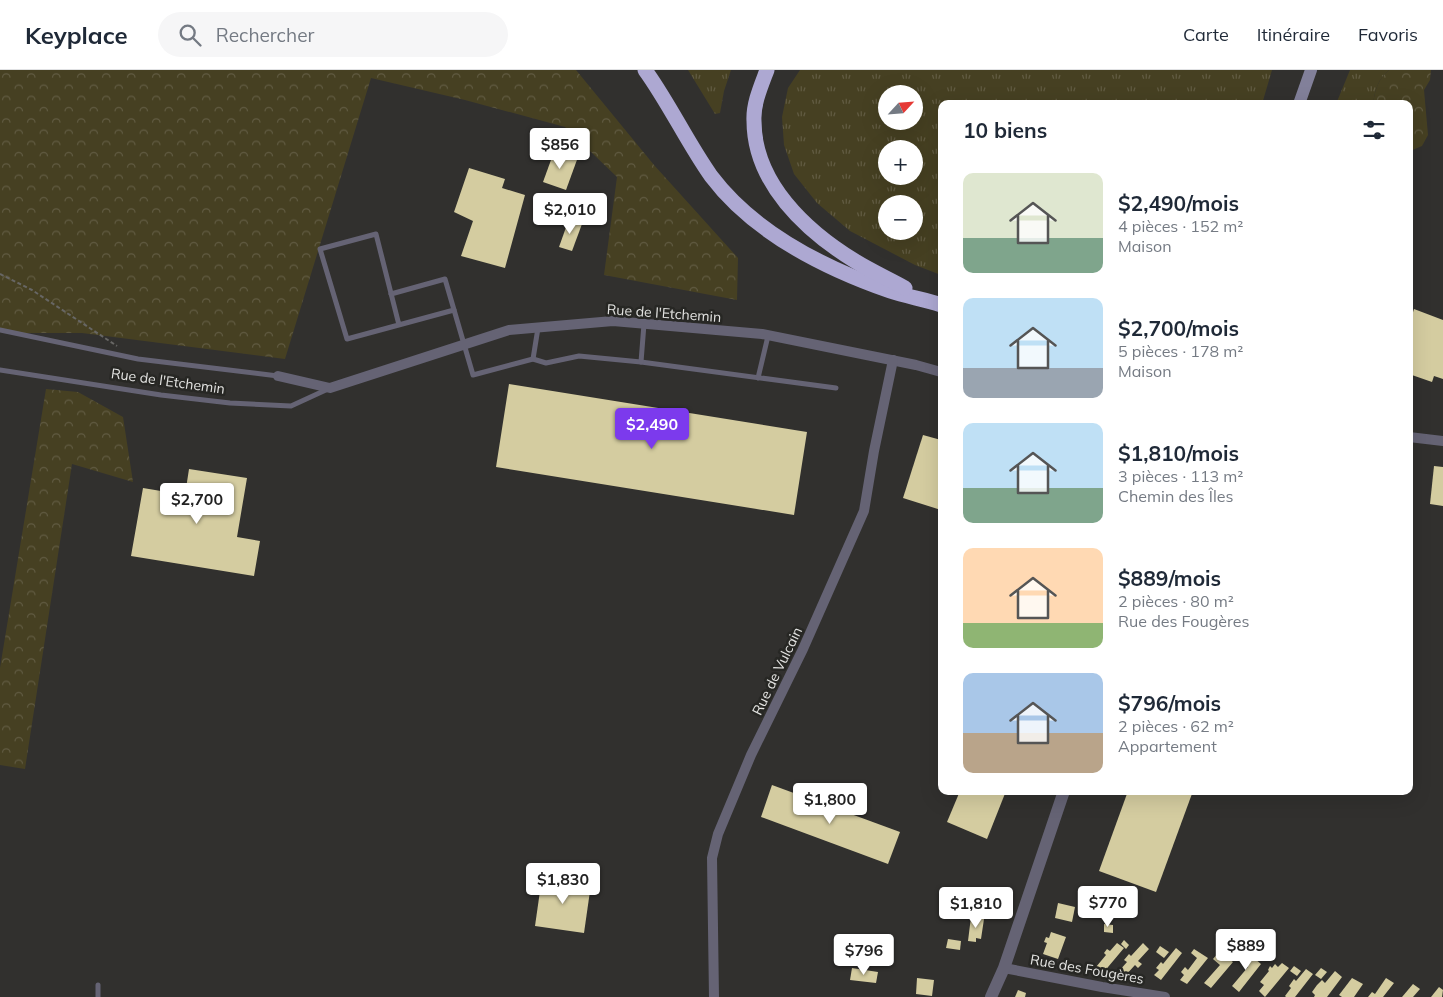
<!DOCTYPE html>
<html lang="fr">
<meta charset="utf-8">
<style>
body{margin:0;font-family:Mulish,sans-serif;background:#f6f6f7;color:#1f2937;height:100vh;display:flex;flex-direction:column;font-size:19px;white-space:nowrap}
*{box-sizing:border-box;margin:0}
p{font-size:16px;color:#747a83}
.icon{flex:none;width:28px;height:28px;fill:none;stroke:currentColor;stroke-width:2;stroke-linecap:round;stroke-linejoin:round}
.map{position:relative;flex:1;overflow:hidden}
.panel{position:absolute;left:938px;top:30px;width:475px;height:695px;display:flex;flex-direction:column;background:#fff;border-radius:10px;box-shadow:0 5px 20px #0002}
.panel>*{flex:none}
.needle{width:32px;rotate:64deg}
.buttons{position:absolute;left:878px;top:15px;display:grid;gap:10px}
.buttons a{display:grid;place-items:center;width:45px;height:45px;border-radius:50%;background:#fff;box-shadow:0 5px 20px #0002;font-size:25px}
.price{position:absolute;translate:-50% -42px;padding:0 11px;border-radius:5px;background:#fff;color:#222;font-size:16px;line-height:32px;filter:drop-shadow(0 1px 2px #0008)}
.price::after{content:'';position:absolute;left:50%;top:30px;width:15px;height:11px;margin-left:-8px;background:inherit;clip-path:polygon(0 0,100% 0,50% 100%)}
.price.selected{background:#7c3aed;color:#fff}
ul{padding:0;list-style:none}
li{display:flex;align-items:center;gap:15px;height:125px;padding:0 25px}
li span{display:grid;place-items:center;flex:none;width:140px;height:100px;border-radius:10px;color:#555}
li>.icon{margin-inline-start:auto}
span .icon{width:60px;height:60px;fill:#fffc;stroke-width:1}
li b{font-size:21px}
h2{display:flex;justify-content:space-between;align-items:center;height:60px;padding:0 25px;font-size:21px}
header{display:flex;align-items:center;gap:30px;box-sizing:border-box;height:70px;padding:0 25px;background:#fff;border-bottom:1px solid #e0e1e3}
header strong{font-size:24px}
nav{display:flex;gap:28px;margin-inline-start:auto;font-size:18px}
.search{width:350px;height:45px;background:#f6f6f7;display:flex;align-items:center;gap:12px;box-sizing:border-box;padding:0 18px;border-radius:28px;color:#747a83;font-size:19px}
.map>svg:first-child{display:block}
</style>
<header>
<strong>Keyplace</strong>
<div class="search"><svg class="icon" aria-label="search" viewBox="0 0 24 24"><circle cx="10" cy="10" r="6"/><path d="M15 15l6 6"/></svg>Rechercher</div>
<nav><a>Carte</a><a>Itinéraire</a><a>Favoris</a></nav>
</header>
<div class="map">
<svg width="1443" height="927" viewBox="0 0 1443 927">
<defs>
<pattern id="grass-tufts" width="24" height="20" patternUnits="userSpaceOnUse" patternTransform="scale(1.25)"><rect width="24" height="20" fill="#464022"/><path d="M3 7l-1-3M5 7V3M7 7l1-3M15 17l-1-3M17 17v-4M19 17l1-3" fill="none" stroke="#615b42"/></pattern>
<pattern id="forest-crowns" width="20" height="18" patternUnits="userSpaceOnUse" patternTransform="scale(1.25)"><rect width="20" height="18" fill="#464022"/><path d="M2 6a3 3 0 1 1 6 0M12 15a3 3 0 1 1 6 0" fill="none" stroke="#615b42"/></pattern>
</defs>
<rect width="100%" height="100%" fill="#31302e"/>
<g fill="url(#grass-tufts)" fill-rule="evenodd">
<polygon points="688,0 731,0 724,21 720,43 715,44"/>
<path d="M800,0h472l-10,34h-321v171l-26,-10 -65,-34 -33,-28 -23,-29 -10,-29 -2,-28 6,-29zM886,24h28v27h-28zM886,79h28v27h-28zM886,134h28v27h-28z"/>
<path d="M1350,0h39c-11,9 -14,20 -16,34h-37z"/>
</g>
<g fill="url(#forest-crowns)">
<polygon points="0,0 576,0 654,95 738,188 737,230 604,205 617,107 565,57 465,30 371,8 285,289 82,263 13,263 0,259"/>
<path d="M1389,0h42l-1,10 -6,10 4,45 -6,11 -12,5 -1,-47h-36c2,-14 5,-25 16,-34z"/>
<polygon points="46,319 78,322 123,347 133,412 72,394 25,699 0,695 0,598"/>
</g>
<g fill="#d4cca0">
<polygon points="555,79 578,87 566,120 543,112"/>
<polygon points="469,98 505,109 502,118 525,125 505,198 461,186 473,151 454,142"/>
<polygon points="569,149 582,154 572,181 559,177"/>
<polygon points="1414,239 1443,250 1443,309 1434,306 1432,312 1409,304 1412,297 1409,296 1409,255"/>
<polygon points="509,314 807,362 794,445 496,397"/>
<polygon points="923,365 941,370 941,440 903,428"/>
<polygon points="1434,396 1443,397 1443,436 1430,434"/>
<polygon points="189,399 247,408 237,467 260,471 254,506 131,486 143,418 185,425"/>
<polygon points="772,715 900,762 888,794 761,747"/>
<polygon points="960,721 1006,721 987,769 947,752"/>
<polygon points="1128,721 1193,721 1156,822 1099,801"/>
<polygon points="542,807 591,814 584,863 535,856"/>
<polygon points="1058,833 1075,837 1072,852 1055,848"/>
<polygon points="971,847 984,849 981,869 976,868 976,872 968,871"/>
<polygon points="1104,854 1113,855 1113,863 1104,862"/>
<polygon points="1051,862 1066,867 1058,889 1043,884 1047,873 1044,872 1046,867 1049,868"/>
<polygon points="948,869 961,871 960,880 946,878"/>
<polygon points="1124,870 1129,875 1126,879 1121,874"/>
<polygon points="1117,873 1124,878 1103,903 1096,897 1106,885 1104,883 1107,879 1110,881"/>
<polygon points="1143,873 1149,879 1138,891 1142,894 1138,898 1135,895 1125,906 1119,901 1127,892 1124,890 1129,884 1131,886"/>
<polygon points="1160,876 1169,882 1164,888 1156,882"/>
<polygon points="1176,878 1182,883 1161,910 1154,905 1159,900 1156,898 1161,892 1163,894"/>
<polygon points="1194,879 1208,888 1187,914 1180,910 1184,905 1181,902 1185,897 1188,900 1197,888 1191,883"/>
<polygon points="1219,882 1233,892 1211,918 1204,913 1220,895 1213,889"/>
<polygon points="1243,882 1253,890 1254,888 1261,894 1239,922 1232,916 1248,897 1238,889"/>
<polygon points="1282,893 1289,898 1265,927 1259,921 1264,915 1260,912 1269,901 1268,900 1270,896 1272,898 1275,894 1278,897"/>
<polygon points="1294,896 1301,901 1297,906 1290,901"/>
<polygon points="852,898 878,902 876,913 850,910"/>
<polygon points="1321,898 1327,902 1321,909 1315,905"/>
<polygon points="1306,899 1313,904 1295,927 1286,927 1285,926 1291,918 1289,916 1294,909 1296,911"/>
<polygon points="1335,901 1342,907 1327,927 1314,927 1315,925 1312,922 1317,915 1322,910 1325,913"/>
<polygon points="917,908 934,910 932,926 916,924"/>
<polygon points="1352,908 1363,914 1354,927 1342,927 1339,925"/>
<polygon points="1386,908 1394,913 1383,927 1368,927 1372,922 1375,924"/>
<polygon points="1413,914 1420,919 1413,927 1402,927"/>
<polygon points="1439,917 1443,920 1442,927 1431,927"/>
<polygon points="1018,920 1026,923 1025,927 1015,927"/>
</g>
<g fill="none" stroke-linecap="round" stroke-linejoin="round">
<polyline stroke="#676664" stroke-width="2" stroke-dasharray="4 2.5" stroke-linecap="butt" points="0,204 32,220 117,276"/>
<g stroke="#656374" stroke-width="5">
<polyline points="391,224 445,209 473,305 533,289 546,293 579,286 641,292 836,318"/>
<polyline points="399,255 376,164 320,179 347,269 454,240"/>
<polyline points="0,260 138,289 278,306"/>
<polyline points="533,289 538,258"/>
<polyline points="641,292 644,254"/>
<polyline points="0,300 161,325 230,333 291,336 328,319"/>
<polyline points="758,308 768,266"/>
<polyline points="98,927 98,915"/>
</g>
<g stroke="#656374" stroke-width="10">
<polyline points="278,306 330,318 509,260 613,251 762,264 916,295 941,302"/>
<polyline points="1409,367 1443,371"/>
<polyline points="1004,898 1102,917 1165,927"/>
<polyline points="714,927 712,788 718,764 751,685 803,579 864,441 874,381 893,290"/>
</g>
<polyline stroke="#656374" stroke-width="12" points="991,927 1004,898 1064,721"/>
<polyline stroke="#82809a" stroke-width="12" points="1299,34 1311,0"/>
<g stroke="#ada8d2" stroke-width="15">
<path d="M645,0c24,33 42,72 66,106 43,57 113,92 179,115 17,6 35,8 51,14"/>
<path d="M767,0c-6,16 -14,34 -13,51 0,62 52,110 101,140 16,10 34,18 50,27"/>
</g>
</g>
<g text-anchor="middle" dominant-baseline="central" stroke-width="5" stroke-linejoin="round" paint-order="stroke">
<g font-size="14" fill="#e4e4e2" stroke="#272724">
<text transform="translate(664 243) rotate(4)">Rue de l'Etchemin</text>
<text transform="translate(168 311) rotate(8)">Rue de l'Etchemin</text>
<text transform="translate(777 601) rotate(-64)">Rue de Vulcain</text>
<text transform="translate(1087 899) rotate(10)">Rue des Fougères</text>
</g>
</g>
</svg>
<div class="buttons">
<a><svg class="needle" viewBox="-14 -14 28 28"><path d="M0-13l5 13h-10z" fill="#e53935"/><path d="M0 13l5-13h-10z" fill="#747a83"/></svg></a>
<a>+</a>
<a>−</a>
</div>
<b class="price" style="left:560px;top:100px">$856</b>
<b class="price" style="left:570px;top:165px">$2,010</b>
<b class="price selected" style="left:652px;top:380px">$2,490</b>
<b class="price" style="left:197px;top:455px">$2,700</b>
<b class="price" style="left:830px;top:755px">$1,800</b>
<b class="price" style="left:563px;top:835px">$1,830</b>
<b class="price" style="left:1108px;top:858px">$770</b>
<b class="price" style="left:976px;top:859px">$1,810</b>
<b class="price" style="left:1246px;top:901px">$889</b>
<b class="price" style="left:864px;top:906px">$796</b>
<section class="panel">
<h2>10 biens<svg class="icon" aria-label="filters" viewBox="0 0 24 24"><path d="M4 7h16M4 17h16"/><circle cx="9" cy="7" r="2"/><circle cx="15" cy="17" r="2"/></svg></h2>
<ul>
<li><span style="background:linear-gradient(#dfe7d0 65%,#7fa58c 0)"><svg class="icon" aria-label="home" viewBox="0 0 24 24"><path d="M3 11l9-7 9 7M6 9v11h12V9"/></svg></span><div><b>$2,490/mois</b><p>4 pièces · 152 m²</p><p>Maison</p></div></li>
<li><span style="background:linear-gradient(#bfe0f5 70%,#9aa5b1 0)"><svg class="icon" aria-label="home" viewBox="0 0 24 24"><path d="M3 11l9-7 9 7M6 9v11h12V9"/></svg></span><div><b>$2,700/mois</b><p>5 pièces · 178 m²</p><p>Maison</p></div></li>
<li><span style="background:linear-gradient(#bfe0f5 65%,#7fa58c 0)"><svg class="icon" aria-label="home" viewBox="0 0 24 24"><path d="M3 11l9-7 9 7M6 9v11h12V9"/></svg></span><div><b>$1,810/mois</b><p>3 pièces · 113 m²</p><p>Chemin des Îles</p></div></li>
<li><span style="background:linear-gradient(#ffd9b3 75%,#8fb573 0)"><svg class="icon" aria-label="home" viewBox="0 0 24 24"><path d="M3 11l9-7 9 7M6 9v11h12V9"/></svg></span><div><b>$889/mois</b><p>2 pièces · 80 m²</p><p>Rue des Fougères</p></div></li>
<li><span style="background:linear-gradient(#a9c7e8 60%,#b9a48a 0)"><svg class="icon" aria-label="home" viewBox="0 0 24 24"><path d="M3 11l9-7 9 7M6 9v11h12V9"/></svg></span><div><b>$796/mois</b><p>2 pièces · 62 m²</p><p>Appartement</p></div></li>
</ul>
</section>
</div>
